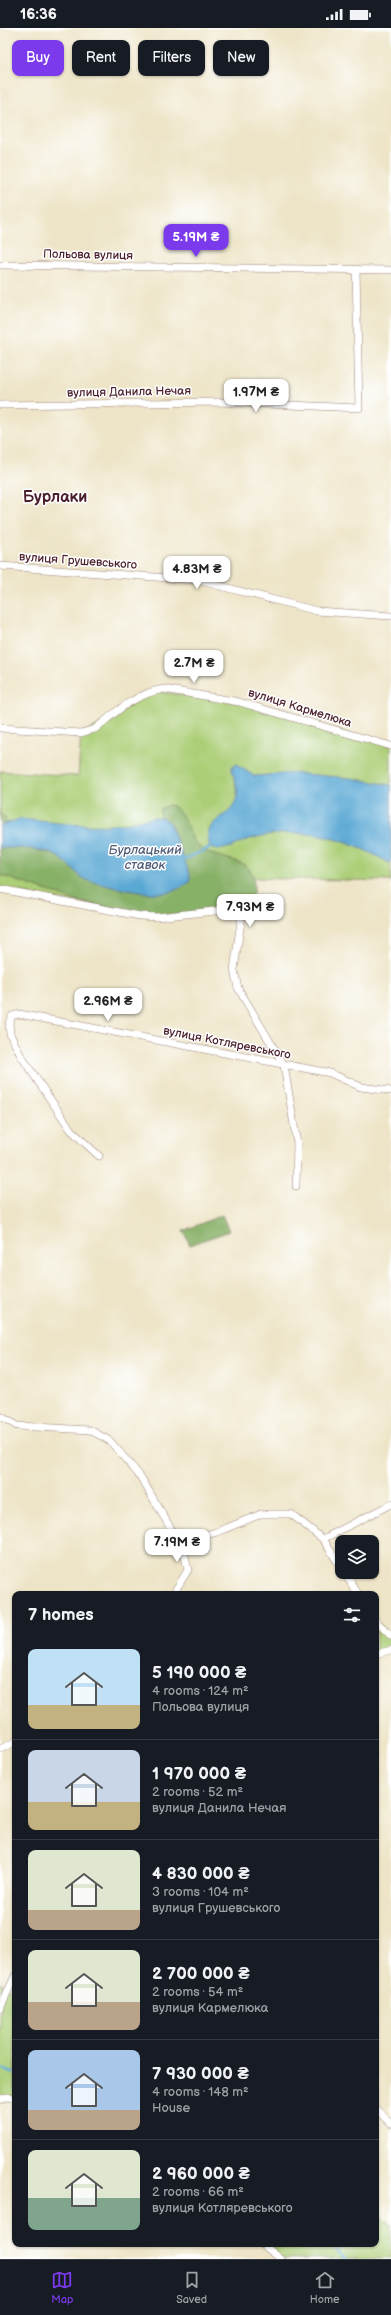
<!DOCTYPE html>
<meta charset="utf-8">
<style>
body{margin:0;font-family:"Balsamiq Sans",sans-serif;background:#242831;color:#f1f3f6;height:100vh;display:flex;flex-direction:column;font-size:15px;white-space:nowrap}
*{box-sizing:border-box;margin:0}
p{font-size:13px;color:#9ea1a6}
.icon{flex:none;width:22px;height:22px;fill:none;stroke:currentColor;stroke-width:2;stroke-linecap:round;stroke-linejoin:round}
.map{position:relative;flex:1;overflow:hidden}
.side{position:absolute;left:12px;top:1563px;width:367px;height:656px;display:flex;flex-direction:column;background:#171b24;border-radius:8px;box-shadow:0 1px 3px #0004}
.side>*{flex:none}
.top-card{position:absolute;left:12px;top:12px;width:367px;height:36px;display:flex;gap:8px}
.fabs{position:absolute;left:335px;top:1507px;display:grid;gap:8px}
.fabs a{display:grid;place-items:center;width:44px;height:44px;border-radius:8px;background:#171b24;box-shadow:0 1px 3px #0004;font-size:20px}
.price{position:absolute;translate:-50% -34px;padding:0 9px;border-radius:8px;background:#fff;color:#222;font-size:13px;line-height:26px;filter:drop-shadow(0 1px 2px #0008)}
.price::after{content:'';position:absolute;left:50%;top:24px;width:12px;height:9px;margin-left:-6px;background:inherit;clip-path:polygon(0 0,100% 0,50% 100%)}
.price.active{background:#7c3aed;color:#fff}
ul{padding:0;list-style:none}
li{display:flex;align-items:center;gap:12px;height:100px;padding:0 16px}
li+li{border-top:1px solid #363941}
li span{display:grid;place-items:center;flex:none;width:112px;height:80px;border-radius:8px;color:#555}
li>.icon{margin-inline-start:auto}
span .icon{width:48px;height:48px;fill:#fffc;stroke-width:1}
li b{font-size:17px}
h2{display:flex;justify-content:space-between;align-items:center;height:48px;padding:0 16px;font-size:17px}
.pill{padding:0 14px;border-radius:8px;background:#171b24;box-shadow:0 1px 3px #0004;font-size:14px;line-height:36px}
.pill.active{background:#7c3aed;color:#fff}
.status{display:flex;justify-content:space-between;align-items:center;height:28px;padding:0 20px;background:#171b24;direction:ltr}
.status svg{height:11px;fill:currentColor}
.dock{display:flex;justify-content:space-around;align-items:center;height:56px;border-top:1px solid #363941;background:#171b24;font-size:11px;color:#9ea1a6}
.dock a{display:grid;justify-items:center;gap:2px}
.dock .active{color:#7c3aed}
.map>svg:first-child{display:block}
</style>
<div class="status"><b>16:36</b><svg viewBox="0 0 49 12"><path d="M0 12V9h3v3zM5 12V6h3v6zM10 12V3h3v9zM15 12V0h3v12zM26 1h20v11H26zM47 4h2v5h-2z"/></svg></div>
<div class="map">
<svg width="391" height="2231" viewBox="0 0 391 2231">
<rect width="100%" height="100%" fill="#fff"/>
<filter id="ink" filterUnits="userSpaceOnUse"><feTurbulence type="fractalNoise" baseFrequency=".025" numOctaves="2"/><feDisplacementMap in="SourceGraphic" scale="8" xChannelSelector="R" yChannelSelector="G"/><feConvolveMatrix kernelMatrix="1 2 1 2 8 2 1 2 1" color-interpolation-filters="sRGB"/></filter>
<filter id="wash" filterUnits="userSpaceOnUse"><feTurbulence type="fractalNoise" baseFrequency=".012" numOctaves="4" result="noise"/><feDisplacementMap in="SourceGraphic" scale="16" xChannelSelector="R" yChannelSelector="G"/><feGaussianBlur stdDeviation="0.9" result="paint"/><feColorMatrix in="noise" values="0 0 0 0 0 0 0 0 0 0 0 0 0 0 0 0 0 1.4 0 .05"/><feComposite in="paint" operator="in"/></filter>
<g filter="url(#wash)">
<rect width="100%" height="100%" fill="#eee5c8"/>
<g fill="#abce76" stroke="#7a7650">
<polygon points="152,663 239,674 391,718 391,853 242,850 157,889 0,861 0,743 78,748 81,705 88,703"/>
<polygon points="376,1593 391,1608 391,1622 376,1626"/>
<polygon points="0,1954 15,1965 15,2070 0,2072"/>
<polygon points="376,2187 391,2196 391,2231 281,2231 262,2216 376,2216"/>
</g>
<g fill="#88b167" stroke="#696849">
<path d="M168,777c17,2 18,27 28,38 13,14 28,13 45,20 15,6 16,28 8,40l-15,6 -77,8 -77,-15 -80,-27v-62l5,5v6l35,27 14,3 27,15 78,-49 1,-11z"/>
<polygon points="222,1187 229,1203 190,1217 183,1203"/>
</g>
<g fill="#5aa8d4" stroke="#526480">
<path d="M236,736l18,12 40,-3 57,5 40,7v79c-42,-25 -92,-40 -141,-25 -14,4 -23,14 -40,9 -10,-31 20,-27 26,-48 5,-15 -5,-22 -4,-34z"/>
<path d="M152,789h10l7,5 21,52v8c-23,18 -52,10 -77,5 -10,-3 -21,-4 -30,-9 -10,-7 -17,-18 -28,-23 -17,-8 -37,-7 -55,-7v-23l20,-6c45,4 89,13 132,-2z"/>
</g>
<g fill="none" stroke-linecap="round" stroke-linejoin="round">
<g stroke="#5aa8d4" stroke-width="2.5">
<polyline points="183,832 213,818"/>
<polyline points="0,2040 15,2046"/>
<polyline points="330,2216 344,2231"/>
</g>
</g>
</g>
<g filter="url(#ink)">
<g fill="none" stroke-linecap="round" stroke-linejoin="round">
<defs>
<g id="minor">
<polyline points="0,237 391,242"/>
<polyline points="0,377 218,374 359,380 356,241"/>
<polyline points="0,538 197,552 317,583 391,588"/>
<path d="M0,700l81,5 14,-4c22,-18 40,-35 69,-40l75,13 152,44"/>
<polyline points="0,861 140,888 157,889 234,881 240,884 241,893 234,942 238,960 284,1037 297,1115 296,1158"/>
<polyline points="99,1128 71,1102 21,1028 10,1006 9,995 12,988 19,986 330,1045 361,1059 391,1063"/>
<polyline points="0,1388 17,1398 90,1402 110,1413 140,1448 174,1506 188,1511 217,1504 261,1486 291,1486 323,1511 342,1541"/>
<polyline points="323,1511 391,1476"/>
<polyline points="344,1544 358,1566"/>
<polyline points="173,1566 188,1542 184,1524 174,1506"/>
<polyline points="376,1593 391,1608"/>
<polyline points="376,1626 391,1622"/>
<polyline points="0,1721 15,1714"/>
<polyline points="0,1980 15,1948"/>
<polyline points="0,2072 7,2069 15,2070"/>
<polyline points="376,2081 391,2096"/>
<polyline points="262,2216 281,2231"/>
</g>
</defs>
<use href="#minor" stroke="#9c827a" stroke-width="8"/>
<use href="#minor" stroke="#fff" stroke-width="7"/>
</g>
</g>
<g text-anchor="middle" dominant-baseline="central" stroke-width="3" stroke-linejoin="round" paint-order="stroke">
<g font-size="12" fill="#4a1f2b" stroke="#fff">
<text transform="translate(88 227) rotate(1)">Польова вулиця</text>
<text transform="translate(129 364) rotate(-1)">вулиця Данила Нечая</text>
<text transform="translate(78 533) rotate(4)">вулиця Грушевського</text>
<text transform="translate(300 680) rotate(17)">вулиця Кармелюка</text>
<text transform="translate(227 1015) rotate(11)">вулиця Котляревського</text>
</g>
<g font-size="13" font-style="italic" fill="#515d77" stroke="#fff">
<text x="145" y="822">Бурлацький<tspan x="145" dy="15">ставок</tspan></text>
</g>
<g font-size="16" font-weight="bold" fill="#4a1f2b" stroke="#fff">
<text x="55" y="469">Бурлаки</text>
</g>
</g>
</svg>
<div class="fabs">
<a><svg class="icon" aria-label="layers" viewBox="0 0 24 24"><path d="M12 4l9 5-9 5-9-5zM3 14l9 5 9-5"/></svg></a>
</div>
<b class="price active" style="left:196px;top:230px">5.19M ₴</b>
<b class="price" style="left:256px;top:385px">1.97M ₴</b>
<b class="price" style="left:197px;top:562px">4.83M ₴</b>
<b class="price" style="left:194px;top:656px">2.7M ₴</b>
<b class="price" style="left:250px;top:900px">7.93M ₴</b>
<b class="price" style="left:108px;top:994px">2.96M ₴</b>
<b class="price" style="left:177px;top:1535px">7.19M ₴</b>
<div class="top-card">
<a class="pill active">Buy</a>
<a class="pill">Rent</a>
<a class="pill">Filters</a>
<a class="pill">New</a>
</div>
<section class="side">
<h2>7 homes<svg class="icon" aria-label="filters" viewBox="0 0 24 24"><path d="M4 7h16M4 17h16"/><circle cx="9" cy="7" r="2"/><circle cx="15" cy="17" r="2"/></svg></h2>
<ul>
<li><span style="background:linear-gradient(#bfe0f5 70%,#c2b280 0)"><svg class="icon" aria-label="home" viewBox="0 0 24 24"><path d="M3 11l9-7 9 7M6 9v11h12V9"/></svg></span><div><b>5 190 000 ₴</b><p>4 rooms · 124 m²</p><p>Польова вулиця</p></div></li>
<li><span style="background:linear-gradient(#c9d6e8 65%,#c2b280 0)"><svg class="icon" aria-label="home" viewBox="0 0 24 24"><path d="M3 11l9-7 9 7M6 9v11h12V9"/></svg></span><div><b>1 970 000 ₴</b><p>2 rooms · 52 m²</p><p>вулиця Данила Нечая</p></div></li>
<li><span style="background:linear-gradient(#dfe7d0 75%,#b9a48a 0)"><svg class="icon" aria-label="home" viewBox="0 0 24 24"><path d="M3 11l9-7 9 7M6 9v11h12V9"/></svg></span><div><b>4 830 000 ₴</b><p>3 rooms · 104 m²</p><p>вулиця Грушевського</p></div></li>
<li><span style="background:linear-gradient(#dfe7d0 65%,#b9a48a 0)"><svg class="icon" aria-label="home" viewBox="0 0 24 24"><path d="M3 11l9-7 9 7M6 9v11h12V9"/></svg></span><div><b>2 700 000 ₴</b><p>2 rooms · 54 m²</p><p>вулиця Кармелюка</p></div></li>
<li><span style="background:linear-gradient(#a9c7e8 75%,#b9a48a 0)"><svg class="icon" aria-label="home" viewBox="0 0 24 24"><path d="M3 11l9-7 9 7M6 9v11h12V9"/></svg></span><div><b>7 930 000 ₴</b><p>4 rooms · 148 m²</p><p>House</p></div></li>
<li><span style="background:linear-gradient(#dfe7d0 60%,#7fa58c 0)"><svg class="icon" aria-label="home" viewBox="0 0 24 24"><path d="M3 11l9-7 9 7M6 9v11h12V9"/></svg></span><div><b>2 960 000 ₴</b><p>2 rooms · 66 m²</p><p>вулиця Котляревського</p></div></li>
</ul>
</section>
</div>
<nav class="dock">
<a class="active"><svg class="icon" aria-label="map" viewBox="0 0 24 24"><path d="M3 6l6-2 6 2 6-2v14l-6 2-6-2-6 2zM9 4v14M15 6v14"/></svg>Map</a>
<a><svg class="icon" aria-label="saved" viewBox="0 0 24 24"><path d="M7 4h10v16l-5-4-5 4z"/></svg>Saved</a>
<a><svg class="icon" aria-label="home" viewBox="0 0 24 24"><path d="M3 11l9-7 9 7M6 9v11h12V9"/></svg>Home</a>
</nav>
